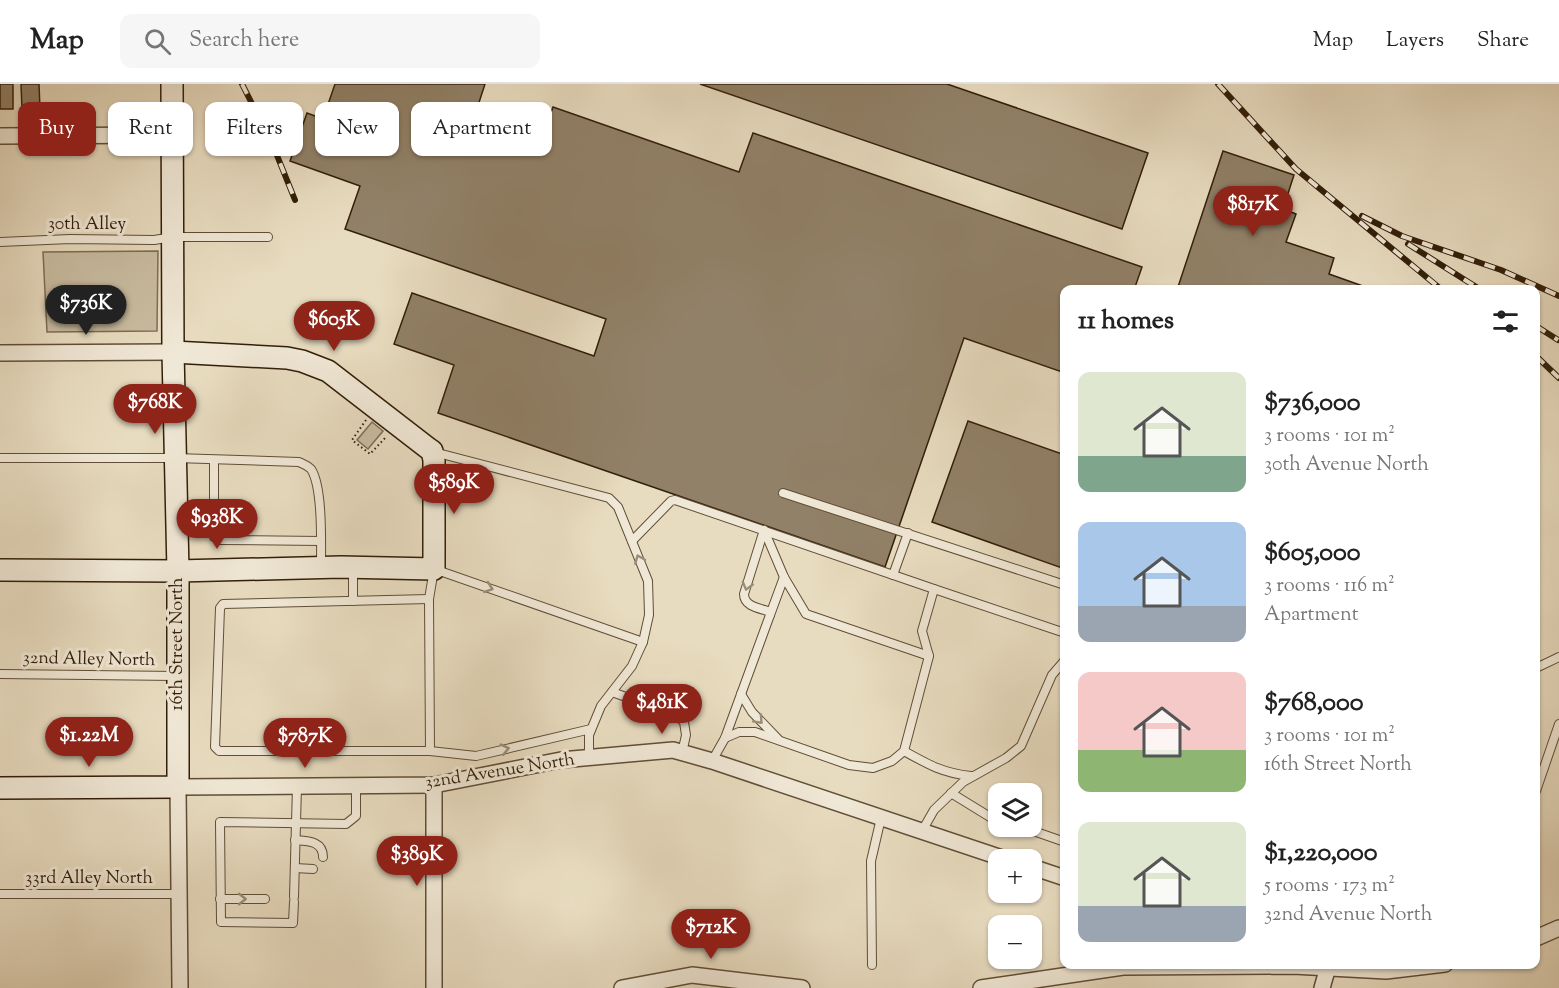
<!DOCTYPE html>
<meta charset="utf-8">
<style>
body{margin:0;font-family:"Sorts Mill Goudy",serif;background:#f6f6f6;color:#222;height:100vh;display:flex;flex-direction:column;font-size:22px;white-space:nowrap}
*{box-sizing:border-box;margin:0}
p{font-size:20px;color:#767676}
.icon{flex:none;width:33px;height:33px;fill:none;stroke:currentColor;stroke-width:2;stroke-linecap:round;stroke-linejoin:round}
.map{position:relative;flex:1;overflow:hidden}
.details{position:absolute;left:1060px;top:201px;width:480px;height:684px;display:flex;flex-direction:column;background:#fff;border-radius:12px;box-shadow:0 2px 4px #0004}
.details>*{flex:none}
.top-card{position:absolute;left:18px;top:18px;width:570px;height:54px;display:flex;gap:12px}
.fabs{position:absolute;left:988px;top:699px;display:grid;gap:12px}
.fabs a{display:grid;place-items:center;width:54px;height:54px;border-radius:12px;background:#fff;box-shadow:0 2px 4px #0004;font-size:30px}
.price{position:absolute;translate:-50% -51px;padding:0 14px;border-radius:21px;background:#8f2418;color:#fff;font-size:20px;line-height:39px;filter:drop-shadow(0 2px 3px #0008)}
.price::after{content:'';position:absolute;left:50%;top:36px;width:18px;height:14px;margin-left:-9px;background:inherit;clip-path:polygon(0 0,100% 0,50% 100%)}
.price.selected{background:#222;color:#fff}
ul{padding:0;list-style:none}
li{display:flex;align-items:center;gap:18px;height:150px;padding:0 18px}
li span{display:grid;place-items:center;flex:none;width:168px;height:120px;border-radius:12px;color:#555}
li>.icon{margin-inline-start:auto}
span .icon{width:72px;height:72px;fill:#fffc;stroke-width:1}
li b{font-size:26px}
h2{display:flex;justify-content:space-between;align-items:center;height:72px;padding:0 18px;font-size:26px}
.chip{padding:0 21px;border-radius:12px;background:#fff;box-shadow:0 2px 4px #0004;font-size:21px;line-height:54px}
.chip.selected{background:#8f2418;color:#fff}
header{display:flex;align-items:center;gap:36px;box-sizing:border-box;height:84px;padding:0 30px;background:#fff;border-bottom:2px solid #e0e0e0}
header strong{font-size:28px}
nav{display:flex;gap:33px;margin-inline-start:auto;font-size:21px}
.search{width:420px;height:54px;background:#f6f6f6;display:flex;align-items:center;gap:15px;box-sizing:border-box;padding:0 21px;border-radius:12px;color:#767676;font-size:22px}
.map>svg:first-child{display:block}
</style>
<header>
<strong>Map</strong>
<div class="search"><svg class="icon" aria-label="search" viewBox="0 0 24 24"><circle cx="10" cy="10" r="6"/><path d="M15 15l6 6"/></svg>Search here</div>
<nav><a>Map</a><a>Layers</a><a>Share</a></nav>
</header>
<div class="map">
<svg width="1559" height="904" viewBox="0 0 1559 904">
<rect width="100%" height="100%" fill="#e8dcc0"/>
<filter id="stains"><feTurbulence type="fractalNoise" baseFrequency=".00333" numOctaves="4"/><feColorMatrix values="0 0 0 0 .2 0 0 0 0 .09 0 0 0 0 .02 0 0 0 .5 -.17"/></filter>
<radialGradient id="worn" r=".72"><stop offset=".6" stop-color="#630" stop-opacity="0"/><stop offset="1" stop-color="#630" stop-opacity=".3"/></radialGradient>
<g fill="#c9bca1" stroke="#7e6d55" stroke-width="1.5">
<polygon points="158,167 157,247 47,248 43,168"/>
<polygon points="372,338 383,347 368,365 357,356"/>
</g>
<g fill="#918168" stroke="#321e09" stroke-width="1.5">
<rect x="0" y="0" width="13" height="25"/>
<polygon points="21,0 39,0 40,25 22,26"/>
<polygon points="335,0 485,0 472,40 539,63 553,23 739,88 753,49 1142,183 1134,206 1065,206 1065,289 964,254 885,483 438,329 454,281 394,260 412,209 594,272 606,235 345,145 360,102 290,77 307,29 323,35"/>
<polygon points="700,0 947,0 1148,69 1122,145"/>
<polygon points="1223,67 1294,91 1283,125 1296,130 1286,158 1334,174 1329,190 1374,206 1177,206"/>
<polygon points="968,337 1065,371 1065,485 932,438"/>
</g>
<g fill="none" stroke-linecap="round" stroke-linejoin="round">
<defs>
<g id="lane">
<polyline points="0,158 70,155 154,156 173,153 268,153"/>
<polyline points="434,368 609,414 618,423 648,497 649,531 643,558 632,582 601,622 589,651 589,673"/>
<path d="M0,374h175l124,4c4,2 8,3 12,7 12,18 10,75 10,98"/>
<polyline points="214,376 214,453 220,456 321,457"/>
<polyline points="783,409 1065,501"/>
<polyline points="764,446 784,493 806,530 929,572"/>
<polyline points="632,457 671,417 675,416 934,505 922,547 929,572 904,667 892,677 873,684 849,681 755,648 739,648 725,654"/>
<polyline points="353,486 353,517"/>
<polyline points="893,491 908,449"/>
<polyline points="934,505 1065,549"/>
<polyline points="429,515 223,520 220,524 215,663 219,667 430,667"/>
<polyline points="770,531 784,493"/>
<polyline points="1536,584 1559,573"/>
<polyline points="0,590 176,592"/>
<polyline points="612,608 659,625"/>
<polyline points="741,610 752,628 778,655"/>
<polyline points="670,629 676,631 684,638 686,651 682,669"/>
<polyline points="591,645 476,672 430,667 429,515 434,485 643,558"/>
<path d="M904,667c25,14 39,22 67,25"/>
<path d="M712,677l13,-23 45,-123 -2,-4c-10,-3 -24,-5 -24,-17l20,-64"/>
<polyline points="1536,707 1559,640"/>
<polyline points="951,709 990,733 999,736"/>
<polyline points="1019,742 1065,758"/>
<polyline points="922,747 934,726 963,698 1006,674 1021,662 1052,591 1065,576"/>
<path d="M295,756c13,1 28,1 28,17"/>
<polyline points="295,784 313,785"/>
<polyline points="0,810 179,810"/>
<polyline points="294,813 297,702"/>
<polyline points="220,815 265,815"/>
<polyline points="294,818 293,839 221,838 220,738 346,740 356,732 356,702"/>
<polyline points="872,881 871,777 881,734"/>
</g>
<g id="street">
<polyline points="0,52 173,51"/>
<polyline points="0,269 173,268"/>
<polyline points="434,701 434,904"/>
<polyline points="1032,783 1065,794"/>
<polyline points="1536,854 1559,844"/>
<polyline points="180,904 178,703 434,701 561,676 673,666 712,677 1008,776"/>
<polyline points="622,904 692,891 802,904"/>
<polyline points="981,904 1123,883 1293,882 1386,887 1445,880"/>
<polyline points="1322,904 1328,883"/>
</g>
<g id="secondary">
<polyline points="0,486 178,487 341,483 434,485 434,376 432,367 429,365 328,287 302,277 287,274 173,268"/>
<polyline points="0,704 178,703 178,487 173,268 172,0"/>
</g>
</defs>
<use href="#lane" stroke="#604e37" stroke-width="10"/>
<use href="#street" stroke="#604e37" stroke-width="18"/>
<use href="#secondary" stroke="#321e09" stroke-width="24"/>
<polyline stroke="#321e09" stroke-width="2" stroke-dasharray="1.5 3" stroke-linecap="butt" points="366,336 352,356 370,370 385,354"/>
<use href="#lane" stroke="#f0e8d6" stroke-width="8"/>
<use href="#street" stroke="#f0e8d6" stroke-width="15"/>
<use href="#secondary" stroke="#f0e8d6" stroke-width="21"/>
<defs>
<g id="rail">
<polyline points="242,0 272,59 295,116"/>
<polyline points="1218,0 1296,85 1442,206"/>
<polyline points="1362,132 1402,152 1501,186 1559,212"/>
<polyline points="1408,160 1481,206"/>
<polyline points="1536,242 1558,256"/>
<polyline points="1536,272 1559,294"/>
</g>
</defs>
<use href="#rail" stroke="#321e09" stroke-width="6"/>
<use href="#rail" stroke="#f0e8d6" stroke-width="4" stroke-dasharray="11" stroke-linecap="butt"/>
</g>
<defs><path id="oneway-chevron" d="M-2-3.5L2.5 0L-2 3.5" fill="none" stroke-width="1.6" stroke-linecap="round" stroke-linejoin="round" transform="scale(1.5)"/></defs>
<g stroke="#9a8d7a">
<use href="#oneway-chevron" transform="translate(639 475) rotate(-112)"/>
<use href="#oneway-chevron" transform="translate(747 502) rotate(105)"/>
<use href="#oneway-chevron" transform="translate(489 504) rotate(19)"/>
<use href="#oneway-chevron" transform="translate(759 636) rotate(47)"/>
<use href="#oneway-chevron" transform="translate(505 665) rotate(-13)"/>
<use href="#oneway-chevron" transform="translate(242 815)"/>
</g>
<g text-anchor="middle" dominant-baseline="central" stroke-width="6" stroke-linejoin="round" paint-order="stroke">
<g font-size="18" fill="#321e09" stroke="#f0e8d6">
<text x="87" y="141">30th Alley</text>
<text transform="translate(178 560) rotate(-90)">16th Street North</text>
<text transform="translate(89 576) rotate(1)">32nd Alley North</text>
<text transform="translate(500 688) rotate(-9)">32nd Avenue North</text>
<text x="89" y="795">33rd Alley North</text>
</g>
</g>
<rect width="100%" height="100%" filter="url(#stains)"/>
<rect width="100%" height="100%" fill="url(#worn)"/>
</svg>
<div class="fabs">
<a><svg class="icon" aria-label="layers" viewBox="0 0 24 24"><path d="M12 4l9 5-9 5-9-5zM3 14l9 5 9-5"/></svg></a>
<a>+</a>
<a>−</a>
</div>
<b class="price" style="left:1253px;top:153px">$817K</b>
<b class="price selected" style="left:86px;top:252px">$736K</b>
<b class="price" style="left:334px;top:268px">$605K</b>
<b class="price" style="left:155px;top:351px">$768K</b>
<b class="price" style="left:454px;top:431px">$589K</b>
<b class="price" style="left:217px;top:466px">$938K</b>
<b class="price" style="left:662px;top:651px">$481K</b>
<b class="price" style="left:89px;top:684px">$1.22M</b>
<b class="price" style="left:305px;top:685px">$787K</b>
<b class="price" style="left:417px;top:803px">$389K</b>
<b class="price" style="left:711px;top:876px">$712K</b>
<div class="top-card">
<a class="chip selected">Buy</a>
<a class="chip">Rent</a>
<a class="chip">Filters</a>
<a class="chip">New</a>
<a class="chip">Apartment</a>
</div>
<section class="details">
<h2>11 homes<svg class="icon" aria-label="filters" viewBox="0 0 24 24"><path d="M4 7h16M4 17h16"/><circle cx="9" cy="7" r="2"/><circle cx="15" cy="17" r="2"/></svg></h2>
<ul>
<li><span style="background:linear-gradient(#dfe7d0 70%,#7fa58c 0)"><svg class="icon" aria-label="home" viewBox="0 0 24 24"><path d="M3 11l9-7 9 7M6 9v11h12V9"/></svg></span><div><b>$736,000</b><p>3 rooms · 101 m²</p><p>30th Avenue North</p></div></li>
<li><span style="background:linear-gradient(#a9c7e8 70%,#9aa5b1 0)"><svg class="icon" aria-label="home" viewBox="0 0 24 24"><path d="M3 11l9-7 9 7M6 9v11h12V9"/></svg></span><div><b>$605,000</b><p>3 rooms · 116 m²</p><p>Apartment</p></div></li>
<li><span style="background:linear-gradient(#f6c9c9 65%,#8fb573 0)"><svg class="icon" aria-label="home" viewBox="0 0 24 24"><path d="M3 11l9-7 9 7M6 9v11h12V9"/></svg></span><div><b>$768,000</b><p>3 rooms · 101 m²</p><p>16th Street North</p></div></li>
<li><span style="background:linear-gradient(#dfe7d0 70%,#9aa5b1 0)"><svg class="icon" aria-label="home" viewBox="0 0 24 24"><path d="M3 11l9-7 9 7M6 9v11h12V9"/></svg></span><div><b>$1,220,000</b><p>5 rooms · 173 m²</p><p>32nd Avenue North</p></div></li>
</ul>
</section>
</div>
